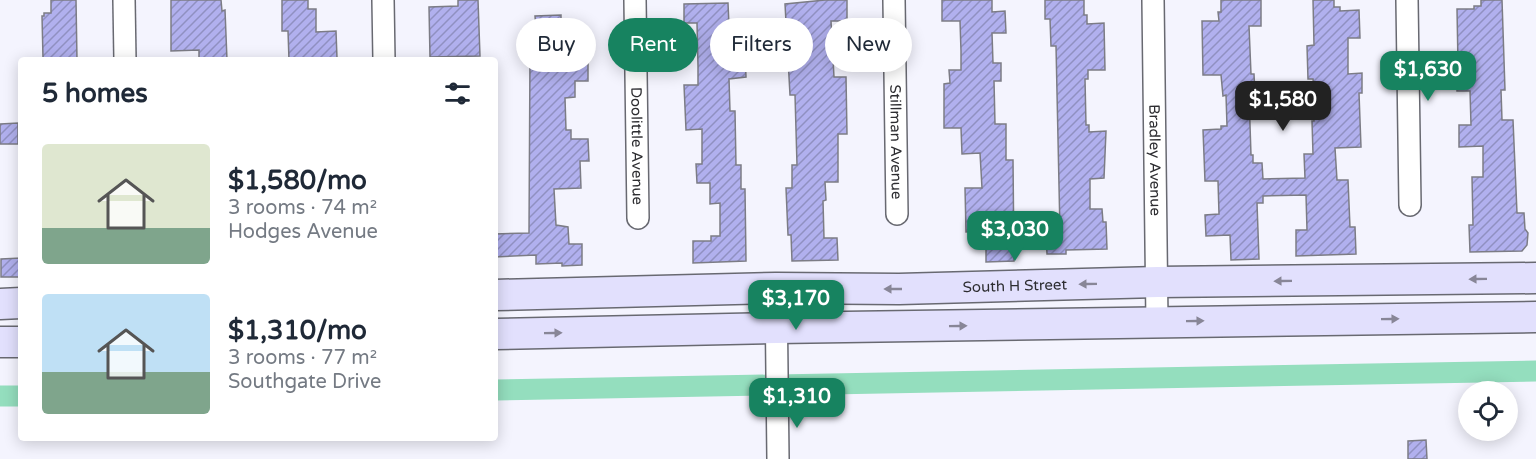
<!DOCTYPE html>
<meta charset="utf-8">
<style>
body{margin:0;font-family:"Varela Round",sans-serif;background:#f6f6f7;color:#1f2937;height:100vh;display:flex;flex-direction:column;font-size:22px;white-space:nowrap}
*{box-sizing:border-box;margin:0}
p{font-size:20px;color:#747a83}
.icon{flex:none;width:33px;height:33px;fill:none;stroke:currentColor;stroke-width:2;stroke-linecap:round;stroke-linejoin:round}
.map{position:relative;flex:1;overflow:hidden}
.sheet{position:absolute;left:18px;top:57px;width:480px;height:384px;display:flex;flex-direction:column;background:#fff;border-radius:6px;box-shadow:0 3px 15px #0003}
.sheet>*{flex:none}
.guide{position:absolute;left:516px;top:18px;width:570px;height:54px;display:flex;gap:12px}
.tools{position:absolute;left:1458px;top:381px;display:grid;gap:12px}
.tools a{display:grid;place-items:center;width:60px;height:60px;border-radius:50%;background:#fff;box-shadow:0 3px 15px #0003;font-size:30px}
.price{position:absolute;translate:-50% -51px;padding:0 14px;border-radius:12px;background:#178360;color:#fff;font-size:20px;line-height:39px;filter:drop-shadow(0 2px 3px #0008)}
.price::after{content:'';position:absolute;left:50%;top:36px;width:18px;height:14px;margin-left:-9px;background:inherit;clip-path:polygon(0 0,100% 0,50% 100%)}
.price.selected{background:#222;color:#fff}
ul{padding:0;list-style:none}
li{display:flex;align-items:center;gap:18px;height:150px;padding:0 24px}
li span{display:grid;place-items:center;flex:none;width:168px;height:120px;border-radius:6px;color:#555}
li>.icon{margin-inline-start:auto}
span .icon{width:72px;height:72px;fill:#fffc;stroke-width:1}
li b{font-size:26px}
h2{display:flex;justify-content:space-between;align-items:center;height:72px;padding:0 24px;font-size:26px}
.tag{padding:0 21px;border-radius:27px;background:#fff;box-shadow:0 3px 15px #0003;font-size:21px;line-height:54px}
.tag.selected{background:#178360;color:#fff}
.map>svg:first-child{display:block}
</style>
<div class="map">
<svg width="1536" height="459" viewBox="0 0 1536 459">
<defs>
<pattern id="building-hatch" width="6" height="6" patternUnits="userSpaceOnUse" patternTransform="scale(1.5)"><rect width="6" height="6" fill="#b1b0ee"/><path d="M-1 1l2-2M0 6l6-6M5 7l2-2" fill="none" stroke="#9090c1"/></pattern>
</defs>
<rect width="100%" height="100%" fill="#f4f4fe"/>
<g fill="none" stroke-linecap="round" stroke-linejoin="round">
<g stroke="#94debe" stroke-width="21">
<polyline points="495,390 1536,371"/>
<polyline points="0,396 21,396"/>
</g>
</g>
<g fill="url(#building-hatch)" stroke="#7c7c85" stroke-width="1.5">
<polygon points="51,0 76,0 77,60 43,58 42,16 44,16 44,13 51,13"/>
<polygon points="171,0 221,0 222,11 225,10 227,60 199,60 199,50 171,51"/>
<polygon points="282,0 308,0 308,9 316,9 316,32 336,31 337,58 289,60 288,31 282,31"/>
<polygon points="458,0 478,0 480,56 430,57 429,7 458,6"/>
<polygon points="825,0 847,0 847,21 831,21 834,77 846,77 847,134 838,134 838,182 825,182 826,200 823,201 824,238 837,238 838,260 792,261 791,235 788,235 786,188 792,188 792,165 797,165 795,95 790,95 785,4"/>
<polygon points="942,0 992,0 992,12 1005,11 1006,33 992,33 993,63 1001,63 1001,81 994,81 995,124 1006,124 1006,160 1013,160 1014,261 986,262 986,239 983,239 983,231 966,232 965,188 982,188 980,153 962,154 961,128 944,128 944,84 950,83 949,70 961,70 961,51 960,21 942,21"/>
<polygon points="1045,0 1084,0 1084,15 1087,15 1087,24 1104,23 1105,70 1088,70 1088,79 1085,79 1086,125 1089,125 1089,132 1106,131 1104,178 1090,179 1090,209 1102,209 1103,222 1106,222 1107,249 1066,250 1066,254 1047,254 1046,232 1060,232 1056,46 1051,46 1050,19 1045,19"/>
<polygon points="1221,0 1261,0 1261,26 1249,26 1251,74 1254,74 1255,95 1249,95 1251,155 1253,155 1253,163 1262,163 1263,179 1305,178 1304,154 1313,154 1312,121 1314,121 1314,88 1313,79 1308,79 1307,46 1314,45 1313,0 1334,0 1334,7 1340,7 1340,11 1359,10 1360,38 1348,38 1348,74 1362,73 1362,93 1359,93 1361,147 1335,148 1337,180 1348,180 1350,227 1355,227 1356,254 1296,256 1296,230 1307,230 1306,195 1263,196 1263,203 1257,203 1259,259 1231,260 1230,235 1206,236 1205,215 1219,214 1218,181 1205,181 1203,130 1221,129 1221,126 1227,126 1226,95 1223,96 1221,75 1203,75 1202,21 1219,21 1218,12 1221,12"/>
<polygon points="1481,0 1502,0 1505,90 1501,90 1502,120 1513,120 1517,213 1524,213 1525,229 1528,233 1527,245 1522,251 1470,252 1469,225 1473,225 1472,177 1483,177 1483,146 1459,147 1459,125 1471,125 1470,91 1457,91 1456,64 1458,64 1457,9 1474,9 1474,6 1481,6"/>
<polygon points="728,3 729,26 735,26 736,30 743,30 745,53 746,77 729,79 730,111 735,111 736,165 741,165 741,189 745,189 746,261 693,263 693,241 711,241 711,236 720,236 720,203 710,204 710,183 697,183 696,164 702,164 702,129 686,130 684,85 698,85 698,66 697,23 684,23 684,4"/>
<polygon points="561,15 561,28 569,27 569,32 588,32 588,81 575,81 575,97 565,98 566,130 571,130 571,139 588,139 589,161 580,161 581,188 554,189 556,225 568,227 569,244 582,244 582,265 562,266 562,263 536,264 536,255 495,257 495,234 529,233 530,53 522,53 522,30 536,29 535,16"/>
<polygon points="18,123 18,144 0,144 0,124"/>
<polygon points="21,258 21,277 1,277 1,259"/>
<polygon points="1426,440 1427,459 1408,459 1408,441"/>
</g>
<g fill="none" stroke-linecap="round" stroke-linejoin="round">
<defs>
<g id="street">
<polyline points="124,0 125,60"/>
<polyline points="383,0 384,60"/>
<path id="s1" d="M635,0l3,218"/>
<path id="s2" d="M894,0l3,214"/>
<path id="s3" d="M1153,0l4,322"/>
<polyline points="1407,0 1410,205"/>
<polyline points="776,288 778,459"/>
</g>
<g id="secondary">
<path id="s4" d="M495,295l281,-7 123,1 259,-7 378,-4"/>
<polyline points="0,304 21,303"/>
<polyline points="495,334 776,328 1536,317"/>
<polyline points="0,342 21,342"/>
</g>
</defs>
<use href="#street" stroke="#686971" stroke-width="24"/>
<use href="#secondary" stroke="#686971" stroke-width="33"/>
<use href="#street" stroke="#fff" stroke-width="21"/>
<use href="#secondary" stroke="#e2e0fd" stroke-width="30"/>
</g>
<defs><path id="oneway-solid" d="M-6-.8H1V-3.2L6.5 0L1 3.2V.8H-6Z" transform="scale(1.5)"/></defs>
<g fill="#888697">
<use href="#oneway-solid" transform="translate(1478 279) rotate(179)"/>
<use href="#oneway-solid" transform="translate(1283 281) rotate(179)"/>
<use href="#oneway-solid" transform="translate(1088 284) rotate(179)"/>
<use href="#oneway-solid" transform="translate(893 289) rotate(180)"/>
<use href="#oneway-solid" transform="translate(1390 319) rotate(-1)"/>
<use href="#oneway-solid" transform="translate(1195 321) rotate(-1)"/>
<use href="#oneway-solid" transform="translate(958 326) rotate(-1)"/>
<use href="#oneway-solid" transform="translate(553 333) rotate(-1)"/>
</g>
<g text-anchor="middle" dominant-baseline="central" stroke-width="4.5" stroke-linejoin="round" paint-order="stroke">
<g font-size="15" fill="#2d2d31" stroke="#f4f4fe">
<text stroke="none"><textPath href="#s2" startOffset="142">Stillman Avenue</textPath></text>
<text stroke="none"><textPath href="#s1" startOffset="146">Doolittle Avenue</textPath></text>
<text stroke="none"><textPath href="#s3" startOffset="160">Bradley Avenue</textPath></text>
<text stroke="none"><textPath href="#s4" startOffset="520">South H Street</textPath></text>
</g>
</g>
</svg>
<div class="tools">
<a><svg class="icon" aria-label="locate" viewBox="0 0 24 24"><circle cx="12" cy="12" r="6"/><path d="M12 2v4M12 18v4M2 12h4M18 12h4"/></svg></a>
</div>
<b class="price" style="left:1428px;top:102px">$1,630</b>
<b class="price selected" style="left:1283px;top:132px">$1,580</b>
<b class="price" style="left:1015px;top:262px">$3,030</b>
<b class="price" style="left:796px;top:331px">$3,170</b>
<b class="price" style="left:797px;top:429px">$1,310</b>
<div class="guide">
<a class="tag">Buy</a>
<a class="tag selected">Rent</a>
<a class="tag">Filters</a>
<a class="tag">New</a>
</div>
<section class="sheet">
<h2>5 homes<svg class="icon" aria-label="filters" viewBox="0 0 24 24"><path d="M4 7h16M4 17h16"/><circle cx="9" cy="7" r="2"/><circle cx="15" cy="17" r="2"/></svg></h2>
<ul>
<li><span style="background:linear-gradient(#dfe7d0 70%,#7fa58c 0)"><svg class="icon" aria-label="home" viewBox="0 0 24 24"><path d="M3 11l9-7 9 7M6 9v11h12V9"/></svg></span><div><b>$1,580/mo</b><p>3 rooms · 74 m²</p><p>Hodges Avenue</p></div></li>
<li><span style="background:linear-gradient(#bfe0f5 65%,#7fa58c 0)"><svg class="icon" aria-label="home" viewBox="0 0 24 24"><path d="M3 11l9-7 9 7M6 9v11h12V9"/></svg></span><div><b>$1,310/mo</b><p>3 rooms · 77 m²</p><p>Southgate Drive</p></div></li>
</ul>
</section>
</div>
